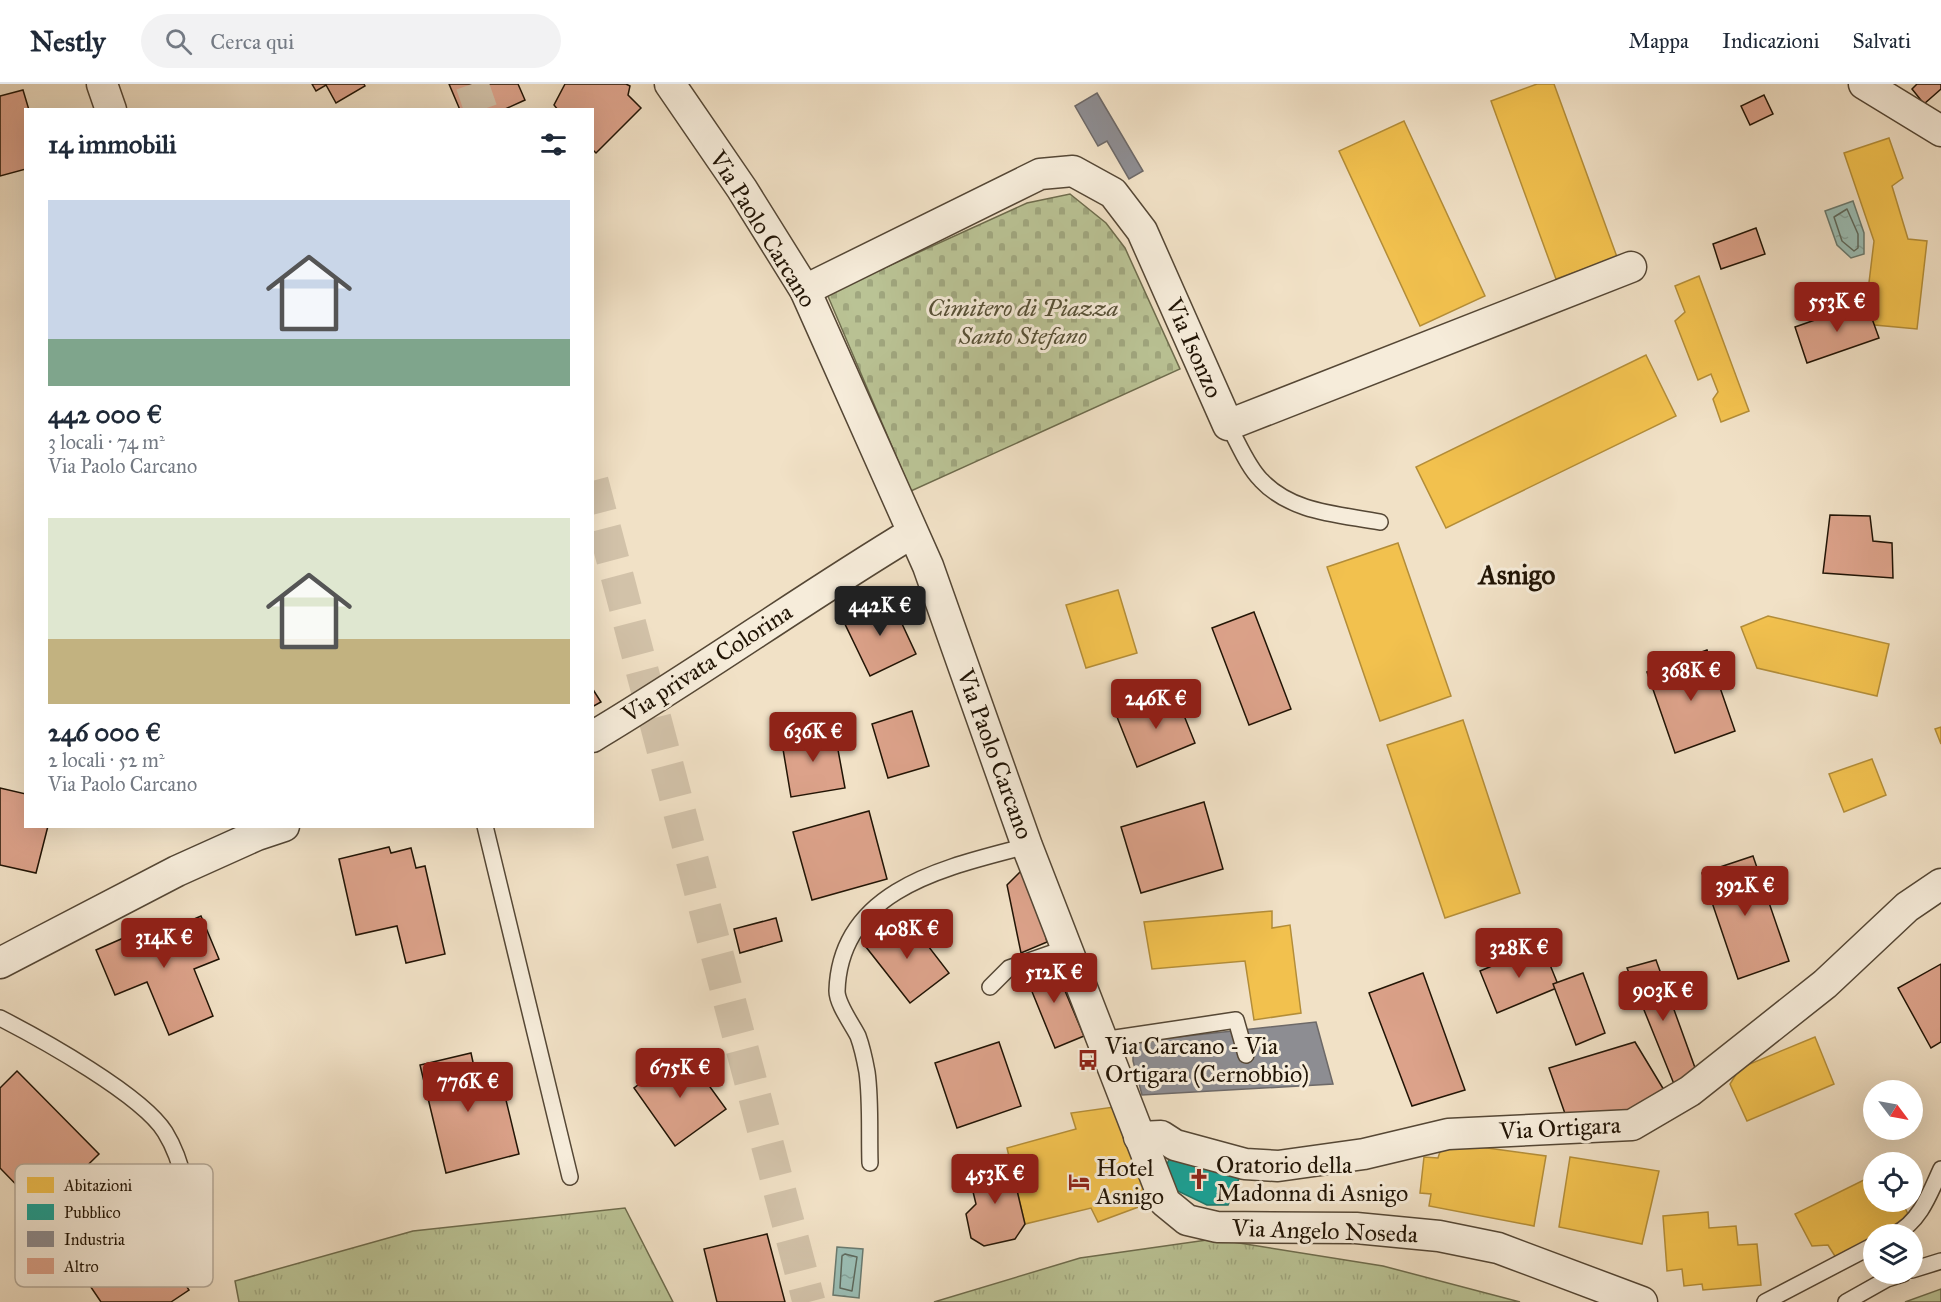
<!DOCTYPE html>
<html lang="it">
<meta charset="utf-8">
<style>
body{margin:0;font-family:"IM FELL Great Primer",serif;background:#f2f2f3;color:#1f2937;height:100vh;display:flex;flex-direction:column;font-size:22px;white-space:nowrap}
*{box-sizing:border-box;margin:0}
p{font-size:20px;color:#747a83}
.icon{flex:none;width:33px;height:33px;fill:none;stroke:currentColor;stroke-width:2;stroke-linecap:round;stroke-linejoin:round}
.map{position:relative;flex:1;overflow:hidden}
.side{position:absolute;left:24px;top:24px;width:570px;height:720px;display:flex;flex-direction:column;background:#fff;border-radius:0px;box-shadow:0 6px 24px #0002}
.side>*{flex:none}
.needle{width:39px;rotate:122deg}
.controls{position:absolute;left:1863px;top:996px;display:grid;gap:12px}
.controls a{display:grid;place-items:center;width:60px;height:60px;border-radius:50%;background:#fff;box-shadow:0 6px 24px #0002;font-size:30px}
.price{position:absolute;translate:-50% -51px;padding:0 14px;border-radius:6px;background:#8f2418;color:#fff;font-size:20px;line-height:39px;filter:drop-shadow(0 2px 3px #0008)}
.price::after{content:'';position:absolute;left:50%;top:36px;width:18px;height:14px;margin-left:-9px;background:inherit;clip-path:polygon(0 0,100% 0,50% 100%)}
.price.current{background:#222;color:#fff}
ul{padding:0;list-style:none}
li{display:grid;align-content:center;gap:12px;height:318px;padding:0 24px}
li span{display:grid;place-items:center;height:186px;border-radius:0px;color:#555}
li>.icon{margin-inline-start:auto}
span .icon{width:108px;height:108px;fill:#fffc;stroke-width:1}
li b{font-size:26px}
h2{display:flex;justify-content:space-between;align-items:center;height:72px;padding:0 24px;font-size:26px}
header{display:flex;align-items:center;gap:36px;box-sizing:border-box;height:84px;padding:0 30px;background:#fff;border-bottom:2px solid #e0e1e3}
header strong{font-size:28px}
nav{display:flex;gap:33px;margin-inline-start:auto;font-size:21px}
.search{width:420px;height:54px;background:#f2f2f3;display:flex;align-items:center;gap:15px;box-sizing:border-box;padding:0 21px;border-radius:33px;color:#747a83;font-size:22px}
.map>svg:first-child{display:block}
</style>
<header>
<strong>Nestly</strong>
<div class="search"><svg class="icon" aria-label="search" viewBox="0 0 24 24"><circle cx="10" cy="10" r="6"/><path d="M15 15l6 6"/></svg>Cerca qui</div>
<nav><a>Mappa</a><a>Indicazioni</a><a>Salvati</a></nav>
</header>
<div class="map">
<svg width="1941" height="1218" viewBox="0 0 1941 1218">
<defs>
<pattern id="grass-tufts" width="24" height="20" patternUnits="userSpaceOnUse" patternTransform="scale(1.5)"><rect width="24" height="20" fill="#bac395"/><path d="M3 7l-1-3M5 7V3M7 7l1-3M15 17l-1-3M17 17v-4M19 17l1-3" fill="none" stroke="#a0a77f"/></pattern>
<pattern id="cemetery-stones" width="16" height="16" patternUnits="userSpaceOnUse" patternTransform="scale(1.5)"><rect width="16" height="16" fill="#bac395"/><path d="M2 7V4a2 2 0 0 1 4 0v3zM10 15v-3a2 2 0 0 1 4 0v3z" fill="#a0a77f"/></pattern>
<pattern id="water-ripples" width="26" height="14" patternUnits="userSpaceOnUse" patternTransform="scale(1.5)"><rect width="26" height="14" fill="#9bbeb5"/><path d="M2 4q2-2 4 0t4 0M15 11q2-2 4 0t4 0" fill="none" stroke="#85a29a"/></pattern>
</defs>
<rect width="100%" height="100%" fill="#f1e1c6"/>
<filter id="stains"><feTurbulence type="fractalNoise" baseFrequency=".00333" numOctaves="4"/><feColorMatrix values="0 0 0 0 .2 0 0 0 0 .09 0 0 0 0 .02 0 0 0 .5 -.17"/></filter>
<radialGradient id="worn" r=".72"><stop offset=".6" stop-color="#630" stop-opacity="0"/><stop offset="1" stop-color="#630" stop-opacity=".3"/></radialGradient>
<g fill="url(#grass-tufts)" stroke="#6e6c4d" stroke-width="1.5">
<polygon points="625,1124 673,1218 239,1218 235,1197 413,1147"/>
<polygon points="1214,1155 1383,1182 1520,1218 934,1218 1080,1174"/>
<polygon points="1941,1205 1941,1218 1905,1218"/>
</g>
<polygon fill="url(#cemetery-stones)" stroke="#6e6c4d" stroke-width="1.5" points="1070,110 1106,139 1125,164 1180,285 911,407 827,210 1027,119"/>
<g fill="url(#water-ripples)" stroke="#6a7a6f" stroke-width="1.5">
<polygon points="1853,117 1864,149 1864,170 1851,174 1837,161 1825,127"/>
<polygon points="837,1163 863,1165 859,1214 833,1211"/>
</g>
<g fill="#f2c14e" stroke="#b38d38" stroke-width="1.5">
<polygon points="1537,0 1554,0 1617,173 1556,195 1491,17"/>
<polygon points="1404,37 1485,212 1420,242 1339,67"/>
<polygon points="1889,54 1903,94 1892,102 1908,155 1927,157 1917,245 1864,240 1874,157 1844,69"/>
<polygon points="1699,192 1749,327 1721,338 1713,315 1718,308 1711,290 1698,296 1675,237 1685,228 1675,202"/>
<polygon points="1646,271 1676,332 1446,444 1416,383"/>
<polygon points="1398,459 1451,612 1380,637 1327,483"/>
<polygon points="1118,506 1137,569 1086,584 1066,521"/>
<polygon points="1768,532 1889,560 1877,612 1757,584 1741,543"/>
<polygon points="1463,636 1520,809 1445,834 1387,661"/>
<polygon points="1941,643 1941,660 1935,645"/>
<polygon points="1872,675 1886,711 1844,728 1829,690"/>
<polygon points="1272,827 1272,844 1290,841 1301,929 1254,936 1245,877 1152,885 1144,838"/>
<polygon points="1815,953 1834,1000 1747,1037 1730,1000 1740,984"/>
<polygon points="1114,1023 1152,1118 1098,1138 1091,1124 1025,1140 1007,1064 1076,1045 1071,1029"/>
<polygon points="1443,1058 1546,1072 1534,1142 1429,1122 1431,1110 1420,1109 1424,1073 1438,1074"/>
<polygon points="1570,1073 1659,1087 1642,1160 1559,1143"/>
<polygon points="1874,1091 1874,1118 1902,1118 1911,1136 1891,1150 1874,1150 1874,1159 1838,1177 1828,1161 1812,1162 1795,1130"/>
<polygon points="1708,1128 1709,1144 1736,1142 1738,1161 1757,1160 1761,1201 1703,1206 1702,1200 1684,1202 1682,1185 1667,1187 1663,1132"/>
</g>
<polygon fill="#17a398" stroke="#1a786c" stroke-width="1.5" points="1172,1069 1240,1092 1228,1121 1207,1121 1159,1098"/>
<g fill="#8d8d92" stroke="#6d6968" stroke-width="1.5">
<polygon points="1097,9 1143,87 1129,95 1107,57 1098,62 1075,22"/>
<polygon points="1316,938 1333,1000 1142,1011 1133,977 1133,963 1140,957"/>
</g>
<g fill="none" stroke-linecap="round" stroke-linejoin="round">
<g stroke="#5e695d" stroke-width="1.5">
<polygon points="1847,125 1858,150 1858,164 1854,167 1842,157 1834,133"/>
<polygon points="845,1170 857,1173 852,1207 840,1204 842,1172"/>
</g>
</g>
<g fill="#dca28a" stroke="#211405" stroke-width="1.5">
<polygon points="312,0 364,0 365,2 336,19 326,1 316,7"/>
<polygon points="449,0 518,0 525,16 503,26 485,26 483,22 460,26"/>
<polygon points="565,0 626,0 630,2 628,11 641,24 596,69 592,65 592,26 558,26 554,21"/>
<polygon points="1917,0 1941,0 1941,5 1924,20 1912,5"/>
<polygon points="23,6 29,26 26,26 26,85 0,92 0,12"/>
<polygon points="1764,11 1773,30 1750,41 1741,22"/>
<polygon points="1756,144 1765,170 1721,185 1713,160"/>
<polygon points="1866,218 1879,254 1807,279 1795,243"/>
<polygon points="1830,431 1870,432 1873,457 1892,459 1893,494 1823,489"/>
<polygon points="890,514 916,570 870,592 843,536"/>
<polygon points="1254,528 1291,625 1249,641 1212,544"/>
<polygon points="1707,566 1735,647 1675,669 1647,588"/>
<polygon points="592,604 601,618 592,623"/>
<polygon points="1175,609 1195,659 1137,683 1117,633"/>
<polygon points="912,627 929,682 888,694 872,640"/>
<polygon points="834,644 845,704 791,713 781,653"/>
<polygon points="0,704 26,710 26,742 48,742 36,789 0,781"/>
<polygon points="1204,718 1223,785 1141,809 1121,743"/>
<polygon points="869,727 887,795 812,816 793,748"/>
<polygon points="389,763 391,769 411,764 416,784 425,782 445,870 406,879 397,842 356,851 339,775"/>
<polygon points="1753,772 1789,877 1738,895 1702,789"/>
<polygon points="1028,780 1047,858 1021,869 1007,801"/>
<polygon points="201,832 219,875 194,885 213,932 169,951 147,898 115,911 96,866 160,838 164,848"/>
<polygon points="905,832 949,889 910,919 866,863"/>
<polygon points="776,834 782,857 740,869 734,845"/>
<polygon points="1542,861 1559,903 1497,929 1480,887"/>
<polygon points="1052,876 1084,952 1055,964 1024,888"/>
<polygon points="1656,876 1698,992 1676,1005 1627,884"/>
<polygon points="1941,880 1941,958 1931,964 1898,904"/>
<polygon points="1423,889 1465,1006 1412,1022 1369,909"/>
<polygon points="1583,889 1605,949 1576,961 1553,900"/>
<polygon points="999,958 1021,1022 957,1044 935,979"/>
<polygon points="1635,958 1667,1011 1614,1035 1569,1041 1549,984"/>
<polygon points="684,967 726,1025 675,1062 634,1004"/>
<polygon points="471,969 476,992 499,987 519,1070 446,1089 420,981"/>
<polygon points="17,987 99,1070 54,1114 43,1103 30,1115 0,1084 0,1004"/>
<polygon points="1010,1077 1025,1140 1015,1155 984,1162 971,1154 966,1130 976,1120 968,1087"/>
<polygon points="129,1118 189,1206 171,1218 101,1218 63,1162"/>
<polygon points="767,1150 785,1218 717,1218 704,1165"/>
</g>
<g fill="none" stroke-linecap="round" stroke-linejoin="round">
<g stroke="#d2c2a9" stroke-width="33" stroke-dasharray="33 16" stroke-linecap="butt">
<polyline points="472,0 481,26"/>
<polyline points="592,397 809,1218"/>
</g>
<defs>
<g id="lane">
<path d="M1228,341c10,17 19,41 33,55 31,33 77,34 119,42"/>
<polyline points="485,742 570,1093"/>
<polyline points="990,903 1009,884 1066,864"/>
<path d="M0,934c41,21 142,77 165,114 23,37 25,84 30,125"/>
<polyline points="1102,956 1236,936 1246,971"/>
<path d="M870,1079c-1,-30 1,-62 -3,-91 -2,-11 -5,-25 -9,-36 -6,-12 -21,-32 -21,-45 3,-103 111,-124 190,-145"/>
<path d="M1895,1150c25,-12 35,-41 46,-65"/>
<polyline points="1912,1186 1941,1177"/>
<polyline points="1765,1218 1874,1161"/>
<polyline points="1846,1218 1887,1195 1903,1190"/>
</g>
<g id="street">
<polyline points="102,0 111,26"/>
<polyline points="670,0 742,105 805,206 928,482 1027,762 1165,1118 1187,1136 1217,1143 1356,1144 1439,1152 1498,1164 1642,1218"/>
<polyline points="1864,0 1941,47"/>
<polyline points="805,206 1040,90 1073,87 1113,109 1142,147 1228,341 1631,183"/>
<path d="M592,653c109,-65 212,-139 320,-204"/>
<polyline points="0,879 177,787 257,751 284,742"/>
<polyline points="1139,1053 1161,1052 1175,1061 1245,1080 1278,1082 1364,1070 1448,1050 1632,1041 1690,1007 1825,900 1907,823 1941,800"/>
</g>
</defs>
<use href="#lane" stroke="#554735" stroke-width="18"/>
<use href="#street" stroke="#554735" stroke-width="33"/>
<use href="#lane" stroke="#f6ecda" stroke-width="15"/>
<use href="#street" stroke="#f6ecda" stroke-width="30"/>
</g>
<defs>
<symbol id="bus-bare" viewBox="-9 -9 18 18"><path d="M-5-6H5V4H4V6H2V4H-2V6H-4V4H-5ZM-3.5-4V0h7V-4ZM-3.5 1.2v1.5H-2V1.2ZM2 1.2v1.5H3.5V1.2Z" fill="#8f2418" stroke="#f6ecda" stroke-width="2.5" paint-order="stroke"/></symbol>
<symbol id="church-bare" viewBox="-9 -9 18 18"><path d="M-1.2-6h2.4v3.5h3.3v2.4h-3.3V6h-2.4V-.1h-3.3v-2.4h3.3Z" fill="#8f2418" stroke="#f6ecda" stroke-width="2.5" paint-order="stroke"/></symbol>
<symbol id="hotel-bare" viewBox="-9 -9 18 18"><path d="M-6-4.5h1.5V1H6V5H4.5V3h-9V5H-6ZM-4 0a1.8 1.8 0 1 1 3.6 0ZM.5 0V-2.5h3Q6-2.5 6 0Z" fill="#8f2418" stroke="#f6ecda" stroke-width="2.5" paint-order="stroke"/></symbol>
</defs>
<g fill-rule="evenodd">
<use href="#bus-bare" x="1073" y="961" width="30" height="30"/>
<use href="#church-bare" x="1184" y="1080" width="30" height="30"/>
<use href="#hotel-bare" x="1064" y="1083" width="30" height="30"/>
</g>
<g text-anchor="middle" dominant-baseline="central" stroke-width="6" stroke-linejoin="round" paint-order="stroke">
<g font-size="24" fill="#211405" stroke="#f6ecda">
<text transform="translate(763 145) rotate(58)">Via Paolo Carcano</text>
<text transform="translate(1194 264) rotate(66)">Via Isonzo</text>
<text transform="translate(707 579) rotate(-33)">Via privata Colorina</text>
<text transform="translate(995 670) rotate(70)">Via Paolo Carcano</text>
<text transform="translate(1560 1044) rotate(-3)">Via Ortigara</text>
<text transform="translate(1325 1147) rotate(2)">Via Angelo Noseda</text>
</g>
<g font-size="24" font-style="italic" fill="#575137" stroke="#f6ecda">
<text x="1023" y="224">Cimitero di Piazza<tspan x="1023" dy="28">Santo Stefano</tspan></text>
</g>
<g font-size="24" fill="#211405" stroke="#f6ecda" text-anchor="start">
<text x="1105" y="962">Via Carcano - Via<tspan x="1105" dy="28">Ortigara (Cernobbio)</tspan></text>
<text x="1216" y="1081">Oratorio della<tspan x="1216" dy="28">Madonna di Asnigo</tspan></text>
<text x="1096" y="1084">Hotel<tspan x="1096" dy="28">Asnigo</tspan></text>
</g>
<g font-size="27" font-weight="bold" fill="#211405" stroke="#f6ecda">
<text x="1517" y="490">Asnigo</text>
</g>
</g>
<rect x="15" y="1080" width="198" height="123" rx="9" fill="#f6ecda" stroke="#b6ab9a" stroke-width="1.5"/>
<rect x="27" y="1093" width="27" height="16" fill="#f2c14e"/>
<rect x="27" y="1120" width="27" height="16" fill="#17a398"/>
<rect x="27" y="1147" width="27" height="16" fill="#8d8d92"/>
<rect x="27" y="1174" width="27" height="16" fill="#dca28a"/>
<g font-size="16" fill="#211405">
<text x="64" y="1107">Abitazioni</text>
<text x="64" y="1134">Pubblico</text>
<text x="64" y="1161">Industria</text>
<text x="64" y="1188">Altro</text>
</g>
<rect width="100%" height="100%" filter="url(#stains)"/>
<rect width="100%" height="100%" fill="url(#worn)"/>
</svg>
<div class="controls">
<a><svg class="needle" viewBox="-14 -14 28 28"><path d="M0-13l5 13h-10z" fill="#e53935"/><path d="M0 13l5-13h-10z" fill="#747a83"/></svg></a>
<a><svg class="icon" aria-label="locate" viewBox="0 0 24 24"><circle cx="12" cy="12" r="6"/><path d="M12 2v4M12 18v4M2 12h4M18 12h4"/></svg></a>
<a><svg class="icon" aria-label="layers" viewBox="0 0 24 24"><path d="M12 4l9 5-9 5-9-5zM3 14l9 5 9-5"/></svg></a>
</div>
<b class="price" style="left:1837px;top:249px">553K €</b>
<b class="price current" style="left:880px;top:553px">442K €</b>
<b class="price" style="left:1691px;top:618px">368K €</b>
<b class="price" style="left:1156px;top:646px">246K €</b>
<b class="price" style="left:813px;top:679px">636K €</b>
<b class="price" style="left:1745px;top:833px">392K €</b>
<b class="price" style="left:907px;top:876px">408K €</b>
<b class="price" style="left:164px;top:885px">314K €</b>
<b class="price" style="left:1519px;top:895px">328K €</b>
<b class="price" style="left:1054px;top:920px">512K €</b>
<b class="price" style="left:1663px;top:938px">903K €</b>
<b class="price" style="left:680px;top:1015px">675K €</b>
<b class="price" style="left:468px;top:1029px">776K €</b>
<b class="price" style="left:995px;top:1121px">453K €</b>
<section class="side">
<h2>14 immobili<svg class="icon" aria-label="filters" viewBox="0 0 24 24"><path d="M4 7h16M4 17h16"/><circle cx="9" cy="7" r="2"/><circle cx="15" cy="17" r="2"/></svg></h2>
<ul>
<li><span style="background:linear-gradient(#c9d6e8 75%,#7fa58c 0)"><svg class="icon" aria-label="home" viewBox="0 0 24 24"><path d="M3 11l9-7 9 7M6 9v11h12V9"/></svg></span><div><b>442 000 €</b><p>3 locali · 74 m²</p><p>Via Paolo Carcano</p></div></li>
<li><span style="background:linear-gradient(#dfe7d0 65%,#c2b280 0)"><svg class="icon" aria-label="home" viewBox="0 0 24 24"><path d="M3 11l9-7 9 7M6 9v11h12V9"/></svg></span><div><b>246 000 €</b><p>2 locali · 52 m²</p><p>Via Paolo Carcano</p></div></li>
</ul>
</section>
</div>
